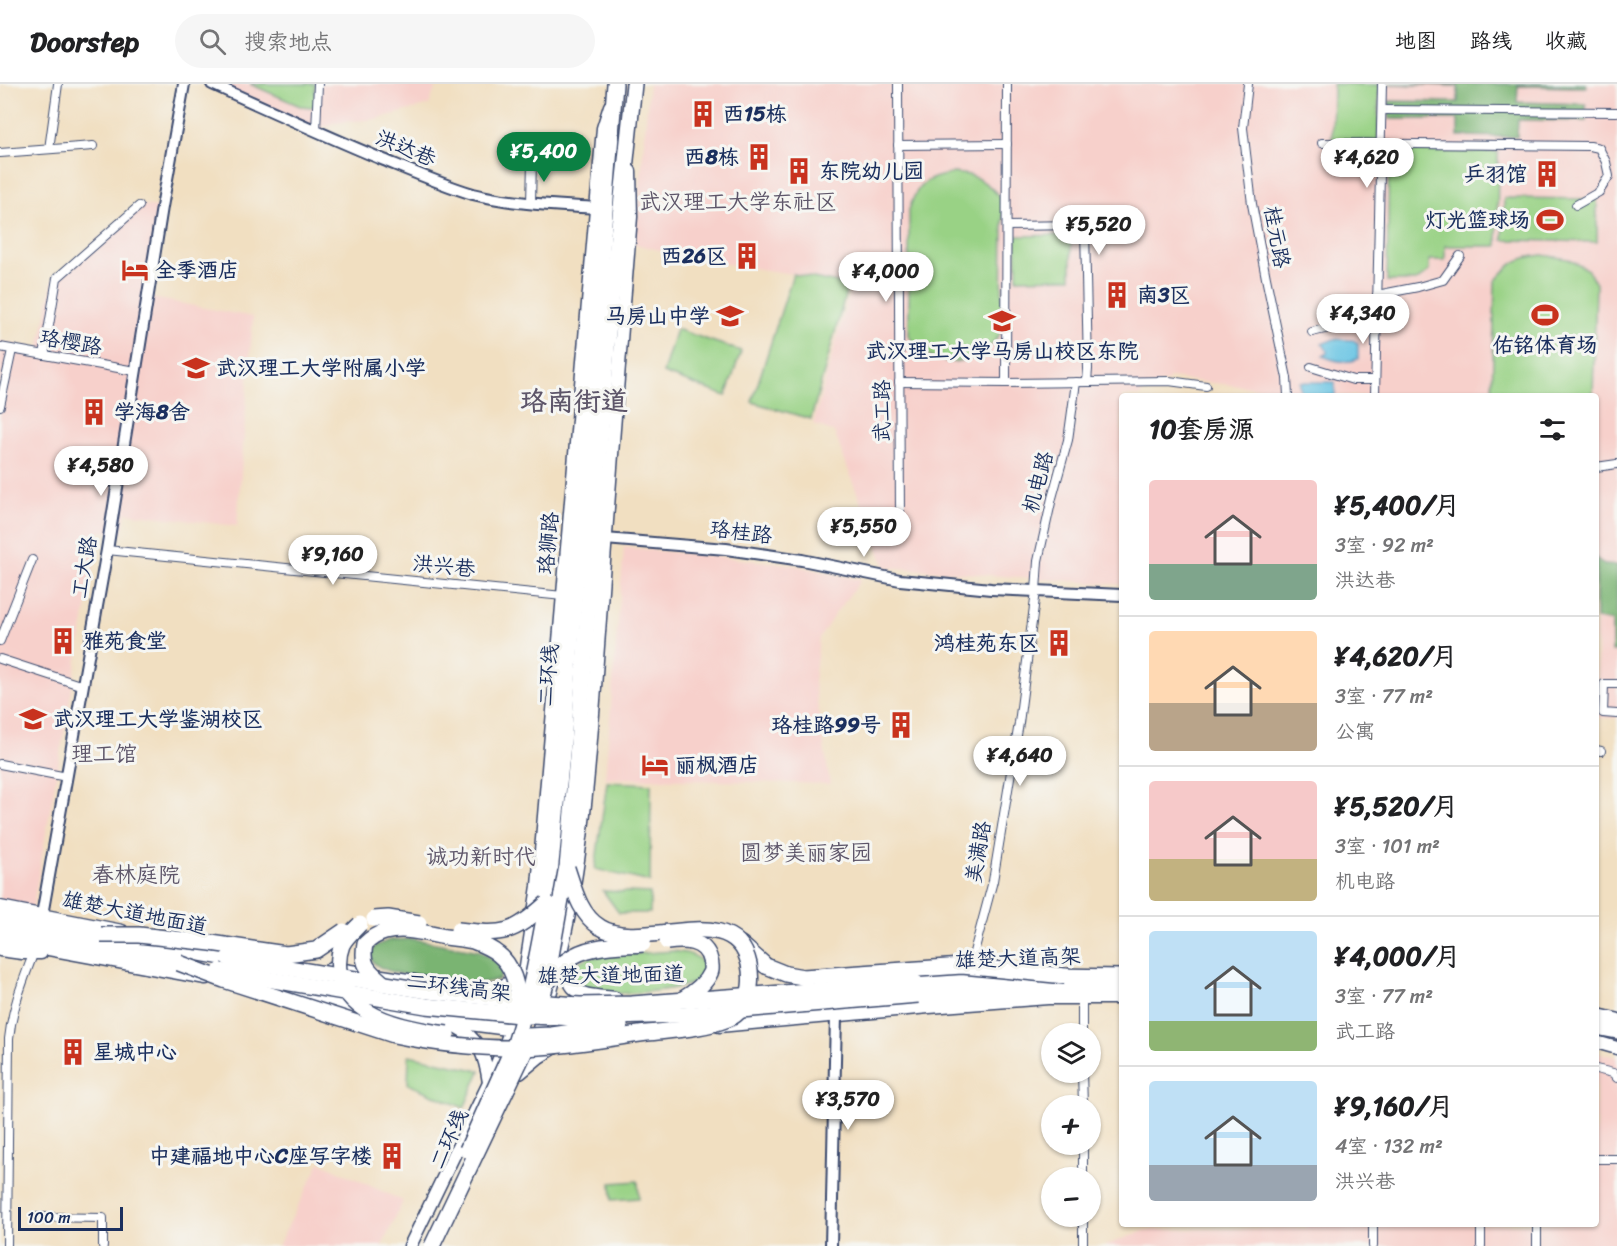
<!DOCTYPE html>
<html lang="zh">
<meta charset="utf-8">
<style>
body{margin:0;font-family:Sriracha,"LXGW WenKai TC",sans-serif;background:#f6f6f6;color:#202124;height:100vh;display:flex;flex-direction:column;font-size:22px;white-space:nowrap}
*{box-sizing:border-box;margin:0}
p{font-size:20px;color:#757577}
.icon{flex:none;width:33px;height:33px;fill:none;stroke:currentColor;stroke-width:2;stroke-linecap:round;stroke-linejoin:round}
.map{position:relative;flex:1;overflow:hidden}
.side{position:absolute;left:1119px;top:309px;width:480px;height:834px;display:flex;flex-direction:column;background:#fff;border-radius:6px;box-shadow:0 2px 4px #0004}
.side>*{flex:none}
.tools{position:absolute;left:1041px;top:939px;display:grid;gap:12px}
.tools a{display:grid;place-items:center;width:60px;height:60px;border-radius:50%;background:#fff;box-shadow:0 2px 4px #0004;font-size:30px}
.scale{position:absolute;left:18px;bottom:15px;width:105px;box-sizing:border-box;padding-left:6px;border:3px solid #1b2f5e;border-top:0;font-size:16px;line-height:21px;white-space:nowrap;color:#1b2f5e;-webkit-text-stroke:4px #f6f6f2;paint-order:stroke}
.price{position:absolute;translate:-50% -51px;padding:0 14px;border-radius:21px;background:#fff;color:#222;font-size:20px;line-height:39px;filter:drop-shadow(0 2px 3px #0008)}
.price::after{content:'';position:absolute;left:50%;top:36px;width:18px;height:14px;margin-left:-9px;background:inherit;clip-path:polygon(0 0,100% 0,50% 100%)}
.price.current{background:#0b8043;color:#fff}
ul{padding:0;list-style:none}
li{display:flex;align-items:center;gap:18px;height:150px;padding:0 30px}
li+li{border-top:2px solid #e0e0e0}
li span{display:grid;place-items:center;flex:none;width:168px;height:120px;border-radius:6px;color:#555}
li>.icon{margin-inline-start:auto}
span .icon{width:72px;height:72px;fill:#fffc;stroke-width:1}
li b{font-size:26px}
h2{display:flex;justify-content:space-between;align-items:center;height:72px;padding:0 30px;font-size:26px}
header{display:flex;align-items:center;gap:36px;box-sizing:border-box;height:84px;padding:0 30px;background:#fff;border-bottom:2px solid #e0e0e0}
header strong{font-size:28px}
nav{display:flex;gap:33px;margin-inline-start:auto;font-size:21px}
.search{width:420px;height:54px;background:#f6f6f6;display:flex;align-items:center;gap:15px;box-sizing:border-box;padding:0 21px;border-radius:33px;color:#757577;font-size:22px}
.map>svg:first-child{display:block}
</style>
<header>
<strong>Doorstep</strong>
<div class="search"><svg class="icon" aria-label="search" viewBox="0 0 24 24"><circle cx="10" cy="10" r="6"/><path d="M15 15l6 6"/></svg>搜索地点</div>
<nav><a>地图</a><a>路线</a><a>收藏</a></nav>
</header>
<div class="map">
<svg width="1617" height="1162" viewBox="0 0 1617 1162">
<rect width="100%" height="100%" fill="#f6f6f2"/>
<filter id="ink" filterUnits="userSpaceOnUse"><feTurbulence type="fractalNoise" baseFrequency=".0167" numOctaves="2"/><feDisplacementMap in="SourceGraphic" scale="12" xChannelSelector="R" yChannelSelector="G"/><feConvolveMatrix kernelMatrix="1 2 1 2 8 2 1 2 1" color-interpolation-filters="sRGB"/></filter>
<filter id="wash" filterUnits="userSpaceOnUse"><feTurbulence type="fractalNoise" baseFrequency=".008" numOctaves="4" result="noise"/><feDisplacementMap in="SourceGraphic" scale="24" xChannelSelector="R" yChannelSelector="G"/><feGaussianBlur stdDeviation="1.35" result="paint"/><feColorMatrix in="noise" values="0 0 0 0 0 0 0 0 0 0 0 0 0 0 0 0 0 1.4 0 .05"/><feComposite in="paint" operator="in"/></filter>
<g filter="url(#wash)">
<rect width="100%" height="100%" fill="#f1dfc1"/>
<g fill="#f7d0cb">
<polygon points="212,0 437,0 429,21 376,35 334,39 324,43 311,45"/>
<polygon points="649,0 1617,0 1617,634 1598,634 1597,556 1596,555 1596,312 1275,312 1275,306 1169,294 1169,297 1142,305 1141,312 1122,312 1122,501 885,483 834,348 813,340 851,202 793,190 694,175 635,160"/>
<polygon points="137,121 162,123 152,214 253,233 237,442 126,429 122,450 100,447 32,828 0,821 0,257 39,265 53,195"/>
<polygon points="624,463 788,480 861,496 834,531 819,555 814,598 830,700 605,694"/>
<polygon points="1596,968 1617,973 1617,1162 1104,1162 1146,1146 1305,1144 1306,1140 1596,1140"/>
<polygon points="320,1078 403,1117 382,1162 278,1162"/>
</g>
<g fill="#99d285" stroke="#5a8072" stroke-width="1.5">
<polygon points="250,0 315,0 315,20 312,23 300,22"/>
<polygon points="1333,0 1379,1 1378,57 1332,57"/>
<polygon points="1389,67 1498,68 1497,162 1445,162 1445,176 1429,176 1429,187 1416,197 1387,197"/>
<path d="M954,89c5,1 11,1 15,2 15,5 33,18 34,34l-1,121c-20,38 -70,44 -93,6v-126c8,-28 18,-32 45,-37z"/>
<polygon points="1504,114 1597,115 1597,158 1503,156"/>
<polygon points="1071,151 1071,194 1017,195 1016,152"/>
<path d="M1542,171l26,4 20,11 8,14 -3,112h-101l3,-115c17,-19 21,-23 47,-26z"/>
<polygon points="793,190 848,201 811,335 752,318"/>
<polygon points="676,245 741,267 726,312 663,289"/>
<polygon points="607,698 651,700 650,798 595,785"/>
<polygon points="603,807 650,809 650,829 619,829"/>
<path d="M674,867c14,2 24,3 31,16 -2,7 -4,12 -11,15 -16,9 -85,15 -102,9 -10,-4 -26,-17 -14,-28 3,-3 9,-4 13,-6z"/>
<polygon points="409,971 480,987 464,1024 408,1000"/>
<polygon points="638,1097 639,1114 612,1116 611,1099"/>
</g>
<g fill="#7ab472" stroke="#4a7268" stroke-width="1.5">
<polygon points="1389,0 1586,0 1586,3 1518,2 1517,18 1586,20 1586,37 1518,36 1517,53 1458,52 1458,35 1389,35 1389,17 1458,18 1458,2"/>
<polygon points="1596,474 1604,481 1617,481 1617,567 1612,567 1612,537 1596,535"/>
<path d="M413,855l67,12 17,11 5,11 -3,7c-9,1 -19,4 -28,3 -18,-1 -93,-7 -99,-23 -2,-5 1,-9 3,-14l15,-6z"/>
</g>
<g fill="#65c3e3" stroke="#4079a0" stroke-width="1.5">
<path d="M1334,255l19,1 5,3v16c-12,5 -24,2 -35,-3l4,-3c0,-4 -1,-6 -5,-9z"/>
<polygon points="1300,298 1335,298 1335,312 1301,312"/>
</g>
</g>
<g filter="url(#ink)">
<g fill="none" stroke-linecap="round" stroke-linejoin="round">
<defs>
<g id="street">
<polyline points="898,0 900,437"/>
<polyline points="1248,0 1243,44 1252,120 1266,194 1287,294 1288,312"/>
<polyline points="1382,26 1617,28"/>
<polyline points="316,47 318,0"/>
<polyline points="1322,59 1590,62 1599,64 1606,78 1609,92 1599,108 1576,121"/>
<polyline points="898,61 1007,60"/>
<polyline points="49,65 58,0"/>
<polyline points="0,69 93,62"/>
<polyline points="531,119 532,77"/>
<polyline points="1007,142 1080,141 1085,144 1088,285 1087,298"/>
<polyline points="1377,211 1418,203 1443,196 1460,172"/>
<polyline points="1312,248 1351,239 1377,238"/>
<polyline points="0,263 135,287"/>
<polyline points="44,271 57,194 139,122"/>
<polyline points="1311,283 1353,296 1375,296"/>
<polyline points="899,298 1006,299 1169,297 1206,302"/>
<polyline points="1006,299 1007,0"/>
<polyline points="1375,312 1382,0"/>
<polyline points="0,322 12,266"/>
<polyline points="1596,383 1617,380"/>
<polyline points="107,466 563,512"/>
<polyline points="0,557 32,476"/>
<polyline points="0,575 83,602"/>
<polyline points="1617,600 1604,600 1603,629 1617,630"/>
<polyline points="1596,666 1601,667"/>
<polyline points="0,680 67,693"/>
<polyline points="970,883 993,797 1019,639 1036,507 1038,477 1052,414 1068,356 1076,298"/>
<polyline points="1082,913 1082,950"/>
<polyline points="1596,985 1613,989 1617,994"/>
<polyline points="1082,988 1083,1022"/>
<polyline points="1083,1060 1083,1094"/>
<polyline points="1596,1075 1617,1075"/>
<polyline points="1083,1132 1083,1162"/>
<polyline points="38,1133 103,1134 103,1162"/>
<polyline points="1373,1140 1373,1162"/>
<polyline points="1537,1140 1537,1162"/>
<path d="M7,1162l2,-207c3,-31 14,-58 25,-87"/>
<polyline points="1481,1162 1481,1140"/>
</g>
<g id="secondary">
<path d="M212,0c57,26 114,52 172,76 29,12 59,25 89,34 40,10 82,11 123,14"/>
<polyline points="605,455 726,465 802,476 900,496 991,505 1122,511"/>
<polyline points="42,831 107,466 162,123 184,0"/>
<polyline points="831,1162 836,931"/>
</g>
<g id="primary">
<polyline points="0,823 122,847"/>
<polyline points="0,856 206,894"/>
<polyline points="0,866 22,869 41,869"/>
<path d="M569,872c-6,41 13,38 46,42"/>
<polyline points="331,884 459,904"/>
<path d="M476,906c17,-2 32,-2 44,-16"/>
<polyline points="282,909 392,930 516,946"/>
<path d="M455,942c25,13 30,30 34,56"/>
<polyline points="719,942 929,923 1048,914 1122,914"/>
<path d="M534,958c14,-35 23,-71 31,-108 22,-104 27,-210 35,-315 9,-134 20,-268 31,-402l-1,-46"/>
<polyline points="1596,958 1617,964"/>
<polyline points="520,989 539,973 557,962"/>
<polyline points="410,1162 489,999 511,946 526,882 538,802 603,44 610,22"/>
</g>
<g id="highway">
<polyline points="567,784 578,661 609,237 634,0"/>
<polyline points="547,819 563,660 615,0"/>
<polyline points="0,835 101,851 228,874"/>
<polyline points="0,847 179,879"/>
<polyline points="741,860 766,882"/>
<polyline points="1053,892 1122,893"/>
<polyline points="916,899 1026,893"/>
<polyline points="918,911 1017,905 1122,904"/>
<polyline points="1596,932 1617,937"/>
<polyline points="1596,943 1617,947"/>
</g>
</defs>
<use href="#street" stroke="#3b496d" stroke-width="10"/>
<use href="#secondary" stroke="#3b496d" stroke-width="14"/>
<use href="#primary" stroke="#3b496d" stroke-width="15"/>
<use href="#highway" stroke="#3b496d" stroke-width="18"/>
<use href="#street" stroke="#fff" stroke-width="8"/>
<use href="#secondary" stroke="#fff" stroke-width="10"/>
<use href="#primary" stroke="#fff" stroke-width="12"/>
<use href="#highway" stroke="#fff" stroke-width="15"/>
<defs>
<g id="highway-bridge">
<polyline points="374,835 388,834 419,839"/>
<path d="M360,840c-6,6 -15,14 -18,21 -4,10 -4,23 -2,33 11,41 70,51 107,56"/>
<path d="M458,846c47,5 53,5 89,-27"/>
<polyline points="101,851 139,851 211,859 286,870 316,866 344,847"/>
<path d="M667,858c16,-2 38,-3 43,18 1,3 2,10 0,13 -5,12 -17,20 -27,26"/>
<polyline points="228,874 428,907 532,918 580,921 632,920 916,899"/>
<path d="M179,879l45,17 170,55c38,8 78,13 117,13 46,0 92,-9 136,-15 27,-3 56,-4 81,-14 5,-2 11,-7 14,-11 9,-12 10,-30 7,-44 -15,-67 -107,-10 -149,-37 -20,-12 -26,-38 -33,-59"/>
<polyline points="766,882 786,890 803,893 962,882 1065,892"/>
<polyline points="220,887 426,922 530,932 578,934 682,931 918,911"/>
<path d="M548,898c5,-7 11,-15 18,-21 21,-17 52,-15 77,-17"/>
<path d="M383,899c-15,-13 -22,-18 -18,-39 6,-6 12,-10 20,-12 19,-5 41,1 60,5 9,1 19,2 28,4 8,3 18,7 25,13 17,13 19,35 22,55"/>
<polyline points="538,928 546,900 566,787"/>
<polyline points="527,952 552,951 620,941"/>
<path d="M467,1066l48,-107c15,-45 23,-92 32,-140"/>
<polyline points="432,1162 524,969 530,954"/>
</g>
</defs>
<use href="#highway-bridge" stroke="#3b496d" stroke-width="18" stroke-linecap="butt"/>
<use href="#highway-bridge" stroke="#fff" stroke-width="15"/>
</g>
</g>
<defs>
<symbol id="building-bare" viewBox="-9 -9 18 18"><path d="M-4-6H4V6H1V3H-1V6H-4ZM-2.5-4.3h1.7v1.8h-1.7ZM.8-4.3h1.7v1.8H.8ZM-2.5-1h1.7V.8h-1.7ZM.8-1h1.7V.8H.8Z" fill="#c8321e" stroke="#f6f6f2" stroke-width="2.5" paint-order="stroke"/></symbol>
<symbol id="stadium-bare" viewBox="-9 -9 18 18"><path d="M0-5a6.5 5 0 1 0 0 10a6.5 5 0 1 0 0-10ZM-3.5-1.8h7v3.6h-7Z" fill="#c8321e" stroke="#f6f6f2" stroke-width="2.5" paint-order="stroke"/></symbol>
<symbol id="hotel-bare" viewBox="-9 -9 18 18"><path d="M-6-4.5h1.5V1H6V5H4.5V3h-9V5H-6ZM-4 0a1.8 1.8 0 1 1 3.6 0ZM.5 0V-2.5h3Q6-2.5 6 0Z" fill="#c8321e" stroke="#f6f6f2" stroke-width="2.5" paint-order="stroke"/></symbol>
<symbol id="school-bare" viewBox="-9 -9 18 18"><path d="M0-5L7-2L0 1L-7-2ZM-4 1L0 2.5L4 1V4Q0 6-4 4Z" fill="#c8321e" stroke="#f6f6f2" stroke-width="2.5" paint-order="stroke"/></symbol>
<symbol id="university-bare" viewBox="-9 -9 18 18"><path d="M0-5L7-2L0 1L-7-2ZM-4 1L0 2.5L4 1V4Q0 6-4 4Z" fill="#c8321e" stroke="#f6f6f2" stroke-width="2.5" paint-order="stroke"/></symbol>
</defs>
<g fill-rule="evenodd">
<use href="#building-bare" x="684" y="11" width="38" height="38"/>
<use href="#building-bare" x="740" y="54" width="38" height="38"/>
<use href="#building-bare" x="780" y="68" width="38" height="38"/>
<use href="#building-bare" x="1528" y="71" width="38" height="38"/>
<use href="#stadium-bare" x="1531" y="117" width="38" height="38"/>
<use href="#building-bare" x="728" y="153" width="38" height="38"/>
<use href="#hotel-bare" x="116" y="167" width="38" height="38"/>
<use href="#building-bare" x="1098" y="192" width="38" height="38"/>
<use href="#stadium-bare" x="1526" y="212" width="38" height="38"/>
<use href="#school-bare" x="711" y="213" width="38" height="38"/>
<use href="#university-bare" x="983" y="218" width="38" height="38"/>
<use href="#school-bare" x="177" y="265" width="38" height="38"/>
<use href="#building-bare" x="75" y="309" width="38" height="38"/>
<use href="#building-bare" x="44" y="538" width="38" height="38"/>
<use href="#building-bare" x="1040" y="540" width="38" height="38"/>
<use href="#university-bare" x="14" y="616" width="38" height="38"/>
<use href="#building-bare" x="882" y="622" width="38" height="38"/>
<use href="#hotel-bare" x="636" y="662" width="38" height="38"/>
<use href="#building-bare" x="54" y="949" width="38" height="38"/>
<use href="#building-bare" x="373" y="1053" width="38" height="38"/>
</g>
<g text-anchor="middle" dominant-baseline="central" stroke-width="6" stroke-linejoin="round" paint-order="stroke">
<g font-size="21" font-weight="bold" fill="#1b2f5e" stroke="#f6f6f2" text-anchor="start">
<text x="723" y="30">西15栋</text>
<text x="739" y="73" text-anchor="end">西8栋</text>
<text x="819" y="87">东院幼儿园</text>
<text x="1527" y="90" text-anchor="end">乒羽馆</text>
<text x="1530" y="136" text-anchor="end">灯光篮球场</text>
<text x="727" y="172" text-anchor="end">西26区</text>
<text x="155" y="186">全季酒店</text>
<text x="1137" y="211">南3区</text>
<text x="710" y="232" text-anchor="end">马房山中学</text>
<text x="1545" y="261" text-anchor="middle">佑铭体育场</text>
<text x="1002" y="267" text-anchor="middle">武汉理工大学马房山校区东院</text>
<text x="216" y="284">武汉理工大学附属小学</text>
<text x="114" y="328">学海8舍</text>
<text x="83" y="557">雅苑食堂</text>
<text x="1039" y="559" text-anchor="end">鸿桂苑东区</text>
<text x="53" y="635">武汉理工大学鉴湖校区</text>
<text x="881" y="641" text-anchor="end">珞桂路99号</text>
<text x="675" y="681">丽枫酒店</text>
<text x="93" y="968">星城中心</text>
<text x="372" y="1072" text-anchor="end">中建福地中心C座写字楼</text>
</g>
<g font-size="21" fill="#1b2f5e" stroke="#f6f6f2">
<text transform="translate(406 64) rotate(22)">洪达巷</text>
<text transform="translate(1277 153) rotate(80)">桂元路</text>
<text transform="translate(71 258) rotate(10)">珞樱路</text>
<text transform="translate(882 327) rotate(-90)">武工路</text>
<text transform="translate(1038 398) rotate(-75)">机电路</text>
<text transform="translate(741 448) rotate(7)">珞桂路</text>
<text transform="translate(548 459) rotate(-85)">珞狮路</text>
<text transform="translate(444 482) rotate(6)">洪兴巷</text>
<text transform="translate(84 483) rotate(-80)">工大路</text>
<text transform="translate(548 591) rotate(-85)">二环线</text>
<text transform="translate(978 768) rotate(-80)">美满路</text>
<text transform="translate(135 829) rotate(11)">雄楚大道地面道</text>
<text transform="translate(1018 874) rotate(-2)">雄楚大道高架</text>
<text transform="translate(611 891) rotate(-1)">雄楚大道地面道</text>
<text transform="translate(459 903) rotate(7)">二环线高架</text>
<text transform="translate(449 1055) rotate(-66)">二环线</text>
</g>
<g font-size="22" fill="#5e566a" stroke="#f6f6f2">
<text x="738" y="117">武汉理工大学东社区</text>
<text x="104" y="669">理工馆</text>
<text x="806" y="768">圆梦美丽家园</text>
<text x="481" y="772">诚功新时代</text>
<text x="136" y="790">春林庭院</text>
</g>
<g font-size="27" font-weight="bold" fill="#5e566a" stroke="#f6f6f2">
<text x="574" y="317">珞南街道</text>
</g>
</g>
</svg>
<div class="tools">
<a><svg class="icon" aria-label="layers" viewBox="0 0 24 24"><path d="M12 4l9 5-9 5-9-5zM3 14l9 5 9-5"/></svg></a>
<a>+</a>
<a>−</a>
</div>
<div class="scale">100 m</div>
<b class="price current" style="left:544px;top:99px">¥5,400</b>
<b class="price" style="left:1367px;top:105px">¥4,620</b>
<b class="price" style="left:1099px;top:172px">¥5,520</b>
<b class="price" style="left:886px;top:219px">¥4,000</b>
<b class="price" style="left:1363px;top:261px">¥4,340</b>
<b class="price" style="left:101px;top:413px">¥4,580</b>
<b class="price" style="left:864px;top:474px">¥5,550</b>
<b class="price" style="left:333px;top:502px">¥9,160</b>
<b class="price" style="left:1020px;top:703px">¥4,640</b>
<b class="price" style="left:848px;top:1047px">¥3,570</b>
<section class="side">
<h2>10套房源<svg class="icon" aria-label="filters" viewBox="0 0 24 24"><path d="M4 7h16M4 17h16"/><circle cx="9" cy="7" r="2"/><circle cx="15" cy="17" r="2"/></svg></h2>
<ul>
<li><span style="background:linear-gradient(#f6c9c9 70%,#7fa58c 0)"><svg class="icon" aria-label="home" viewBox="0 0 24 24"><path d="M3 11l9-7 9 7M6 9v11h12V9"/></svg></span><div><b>¥5,400/月</b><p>3室 · 92 m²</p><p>洪达巷</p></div></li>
<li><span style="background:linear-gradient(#ffd9b3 60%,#b9a48a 0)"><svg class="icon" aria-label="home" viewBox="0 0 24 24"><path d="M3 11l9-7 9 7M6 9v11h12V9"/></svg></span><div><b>¥4,620/月</b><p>3室 · 77 m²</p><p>公寓</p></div></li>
<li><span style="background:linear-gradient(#f6c9c9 65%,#c2b280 0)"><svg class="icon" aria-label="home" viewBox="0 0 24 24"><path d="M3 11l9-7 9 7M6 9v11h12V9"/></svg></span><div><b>¥5,520/月</b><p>3室 · 101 m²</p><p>机电路</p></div></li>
<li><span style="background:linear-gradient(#bfe0f5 75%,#8fb573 0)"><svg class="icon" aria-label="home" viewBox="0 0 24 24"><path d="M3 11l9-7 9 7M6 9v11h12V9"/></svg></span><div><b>¥4,000/月</b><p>3室 · 77 m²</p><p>武工路</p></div></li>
<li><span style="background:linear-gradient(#bfe0f5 70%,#9aa5b1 0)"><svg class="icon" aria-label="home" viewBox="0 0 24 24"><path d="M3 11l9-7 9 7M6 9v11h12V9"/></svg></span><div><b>¥9,160/月</b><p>4室 · 132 m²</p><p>洪兴巷</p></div></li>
</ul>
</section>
</div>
